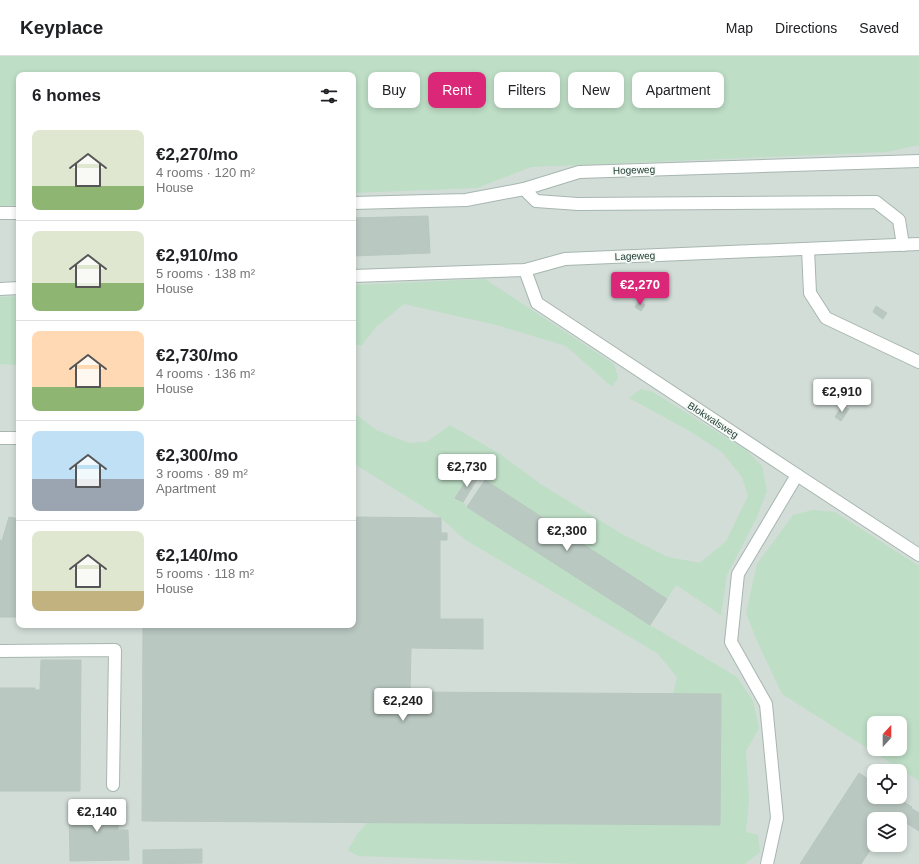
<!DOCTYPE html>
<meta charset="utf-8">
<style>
body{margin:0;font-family:Helvetica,sans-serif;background:#f6f6f6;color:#202124;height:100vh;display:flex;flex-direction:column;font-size:15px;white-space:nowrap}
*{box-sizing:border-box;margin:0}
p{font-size:13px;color:#757577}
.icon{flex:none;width:22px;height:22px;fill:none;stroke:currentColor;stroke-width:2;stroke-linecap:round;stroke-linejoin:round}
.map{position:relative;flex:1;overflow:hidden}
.panel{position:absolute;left:16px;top:16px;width:340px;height:556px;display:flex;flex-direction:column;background:#fff;border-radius:8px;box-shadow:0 2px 6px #0003}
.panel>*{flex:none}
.top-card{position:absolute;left:368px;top:16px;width:380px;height:36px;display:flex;gap:8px}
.needle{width:26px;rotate:21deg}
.fabs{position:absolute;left:867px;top:660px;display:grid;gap:8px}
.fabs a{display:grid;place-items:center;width:40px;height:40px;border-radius:8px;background:#fff;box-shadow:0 2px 6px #0003;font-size:20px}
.price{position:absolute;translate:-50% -34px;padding:0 9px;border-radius:4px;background:#fff;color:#222;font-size:13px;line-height:26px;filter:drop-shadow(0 1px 2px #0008)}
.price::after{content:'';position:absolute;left:50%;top:24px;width:12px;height:9px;margin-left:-6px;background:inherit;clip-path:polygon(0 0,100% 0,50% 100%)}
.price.current{background:#db2777;color:#fff}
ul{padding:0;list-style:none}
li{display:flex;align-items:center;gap:12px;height:100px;padding:0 16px}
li+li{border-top:1px solid #e0e0e0}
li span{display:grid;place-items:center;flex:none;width:112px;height:80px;border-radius:8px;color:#555}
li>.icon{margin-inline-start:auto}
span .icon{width:48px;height:48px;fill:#fffc;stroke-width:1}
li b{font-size:17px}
h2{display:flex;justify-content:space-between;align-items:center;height:48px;padding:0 16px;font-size:17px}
.tag{padding:0 14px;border-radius:8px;background:#fff;box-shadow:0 2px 6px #0003;font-size:14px;line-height:36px}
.tag.current{background:#db2777;color:#fff}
header{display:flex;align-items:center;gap:24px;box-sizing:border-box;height:56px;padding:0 20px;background:#fff;border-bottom:1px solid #e0e0e0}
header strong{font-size:19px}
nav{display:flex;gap:22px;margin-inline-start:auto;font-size:14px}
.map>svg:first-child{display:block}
</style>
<header>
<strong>Keyplace</strong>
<nav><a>Map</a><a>Directions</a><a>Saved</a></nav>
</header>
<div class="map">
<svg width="919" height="808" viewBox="0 0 919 808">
<rect width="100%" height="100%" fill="#e4eee9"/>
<path fill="#d2ddd8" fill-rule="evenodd" d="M0,0h919v808h-919zM19,19h334v550h-334zM874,667h26v26h-26zM874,715h26v26h-26zM874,763h26v26h-26z"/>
<g fill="#bedec6" fill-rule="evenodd">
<polygon points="0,0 919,0 919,89 887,96 531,111 477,132 353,137 353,19 19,19 19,149 0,150"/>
<polygon points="485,223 614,308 618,322 612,331 566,290 496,269 404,248 377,270 362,289 353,289 353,229"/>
<polygon points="19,240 19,309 0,308 0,241"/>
<polygon points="641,333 653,336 746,394 762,410 767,435 757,461 727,519 721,559 676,529 667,543 485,424 471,417 455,441 463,446 467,451 650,569 737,621 753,645 759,672 746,695 749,744 746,776 758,779 760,796 745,808 580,808 358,800 348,794 358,777 368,766 720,769 721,639 673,638 677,621 657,597 464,483 441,462 353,407 353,356 376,374 409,387 427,386 450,369 500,398 539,427 622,478 668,501 700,507 726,485 748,440 742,421 722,396 691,376 629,342"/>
<path d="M813,454l22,2 84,54v215l-137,-87 -25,-53 -11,-28 11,-49 36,-49zM874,667h26v26h-26z"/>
</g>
<g fill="#bac8c2" stroke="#b7c7c0">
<polygon points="428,160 430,197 353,200 353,162"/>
<polygon points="639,245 645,249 641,255 635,251"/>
<polygon points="876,250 887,257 883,263 873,256"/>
<polygon points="842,350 849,353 841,365 835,361"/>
<polygon points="471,417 478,422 463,446 455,442"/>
<polygon points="485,424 667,543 650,569 467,451"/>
<polygon points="9,461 19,463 19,561 0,561 0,484 2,485"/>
<polygon points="353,461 441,462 441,477 447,477 447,484 440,484 440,563 483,563 483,593 411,592 410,636 721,638 720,769 142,765 143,569 353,569"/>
<polygon points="41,604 81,604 80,735 0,735 0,632 35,632 35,634 40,634"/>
<polygon points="859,717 874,727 874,741 896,741 912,751 911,752 919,757 919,775 903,765 900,769 900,763 874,763 874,788 861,808 800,808"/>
<polygon points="118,747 118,774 128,774 129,804 70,805 69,748"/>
<polygon points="202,793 202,807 143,808 143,794"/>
</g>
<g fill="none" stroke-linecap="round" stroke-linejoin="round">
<defs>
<g id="minor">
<polyline points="524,133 536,145 578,148 876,146 899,164 903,189"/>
<polyline points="353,147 466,144 524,133 579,116 919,105"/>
<polyline points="0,157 19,157"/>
<polyline points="808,193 810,237 826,262 919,306"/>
<polyline points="525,214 537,247 797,419 919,499"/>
<polyline points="353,220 525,214 565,203 919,188"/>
<polyline points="0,233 19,232"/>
<polyline points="0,382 19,382"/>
<polyline points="0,595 115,594 113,729"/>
<polyline points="767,808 777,762 766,648 731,586 738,518 797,419"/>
</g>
</defs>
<use href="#minor" stroke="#a7b6b0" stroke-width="14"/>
<use href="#minor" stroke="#fff" stroke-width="12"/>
</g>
<g text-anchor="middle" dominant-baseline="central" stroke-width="3.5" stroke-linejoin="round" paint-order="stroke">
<g font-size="10" fill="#243f37" stroke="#f5faf7">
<text transform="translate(634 114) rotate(-2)">Hogeweg</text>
<text transform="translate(635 200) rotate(-2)">Lageweg</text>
<text transform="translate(713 364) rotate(33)">Blokwalsweg</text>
</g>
</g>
</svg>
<div class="fabs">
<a><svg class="needle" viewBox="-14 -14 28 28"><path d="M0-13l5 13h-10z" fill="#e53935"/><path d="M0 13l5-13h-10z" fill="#757577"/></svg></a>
<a><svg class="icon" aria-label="locate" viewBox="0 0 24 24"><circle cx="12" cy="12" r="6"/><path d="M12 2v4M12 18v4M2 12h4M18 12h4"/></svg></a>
<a><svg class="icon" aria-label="layers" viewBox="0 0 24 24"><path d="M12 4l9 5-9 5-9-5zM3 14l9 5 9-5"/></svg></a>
</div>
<b class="price current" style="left:640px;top:250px">€2,270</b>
<b class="price" style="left:842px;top:357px">€2,910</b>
<b class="price" style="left:467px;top:432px">€2,730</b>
<b class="price" style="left:567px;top:496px">€2,300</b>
<b class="price" style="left:403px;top:666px">€2,240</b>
<b class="price" style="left:97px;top:777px">€2,140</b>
<div class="top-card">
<a class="tag">Buy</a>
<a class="tag current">Rent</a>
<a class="tag">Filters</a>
<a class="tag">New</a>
<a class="tag">Apartment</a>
</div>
<section class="panel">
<h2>6 homes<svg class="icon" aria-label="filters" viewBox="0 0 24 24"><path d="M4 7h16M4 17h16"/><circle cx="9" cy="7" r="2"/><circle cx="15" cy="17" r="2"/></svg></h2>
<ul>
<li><span style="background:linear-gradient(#dfe7d0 70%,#8fb573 0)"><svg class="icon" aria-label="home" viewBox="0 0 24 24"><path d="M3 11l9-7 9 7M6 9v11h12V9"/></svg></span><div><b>€2,270/mo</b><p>4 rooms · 120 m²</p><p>House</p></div></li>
<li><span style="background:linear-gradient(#dfe7d0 65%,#8fb573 0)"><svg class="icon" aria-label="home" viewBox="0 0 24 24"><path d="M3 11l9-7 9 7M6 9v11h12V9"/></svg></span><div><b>€2,910/mo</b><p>5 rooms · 138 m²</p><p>House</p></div></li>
<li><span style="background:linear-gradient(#ffd9b3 70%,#8fb573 0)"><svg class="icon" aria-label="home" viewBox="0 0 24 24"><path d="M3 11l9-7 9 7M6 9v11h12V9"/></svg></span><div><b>€2,730/mo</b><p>4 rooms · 136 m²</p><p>House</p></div></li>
<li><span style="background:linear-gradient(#bfe0f5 60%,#9aa5b1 0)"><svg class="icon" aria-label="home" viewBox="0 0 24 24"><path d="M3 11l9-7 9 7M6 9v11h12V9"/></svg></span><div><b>€2,300/mo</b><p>3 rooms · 89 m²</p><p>Apartment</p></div></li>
<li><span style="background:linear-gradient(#dfe7d0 75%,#c2b280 0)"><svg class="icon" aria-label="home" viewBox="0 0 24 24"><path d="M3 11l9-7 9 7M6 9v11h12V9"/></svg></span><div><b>€2,140/mo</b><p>5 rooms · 118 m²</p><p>House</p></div></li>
</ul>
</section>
</div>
